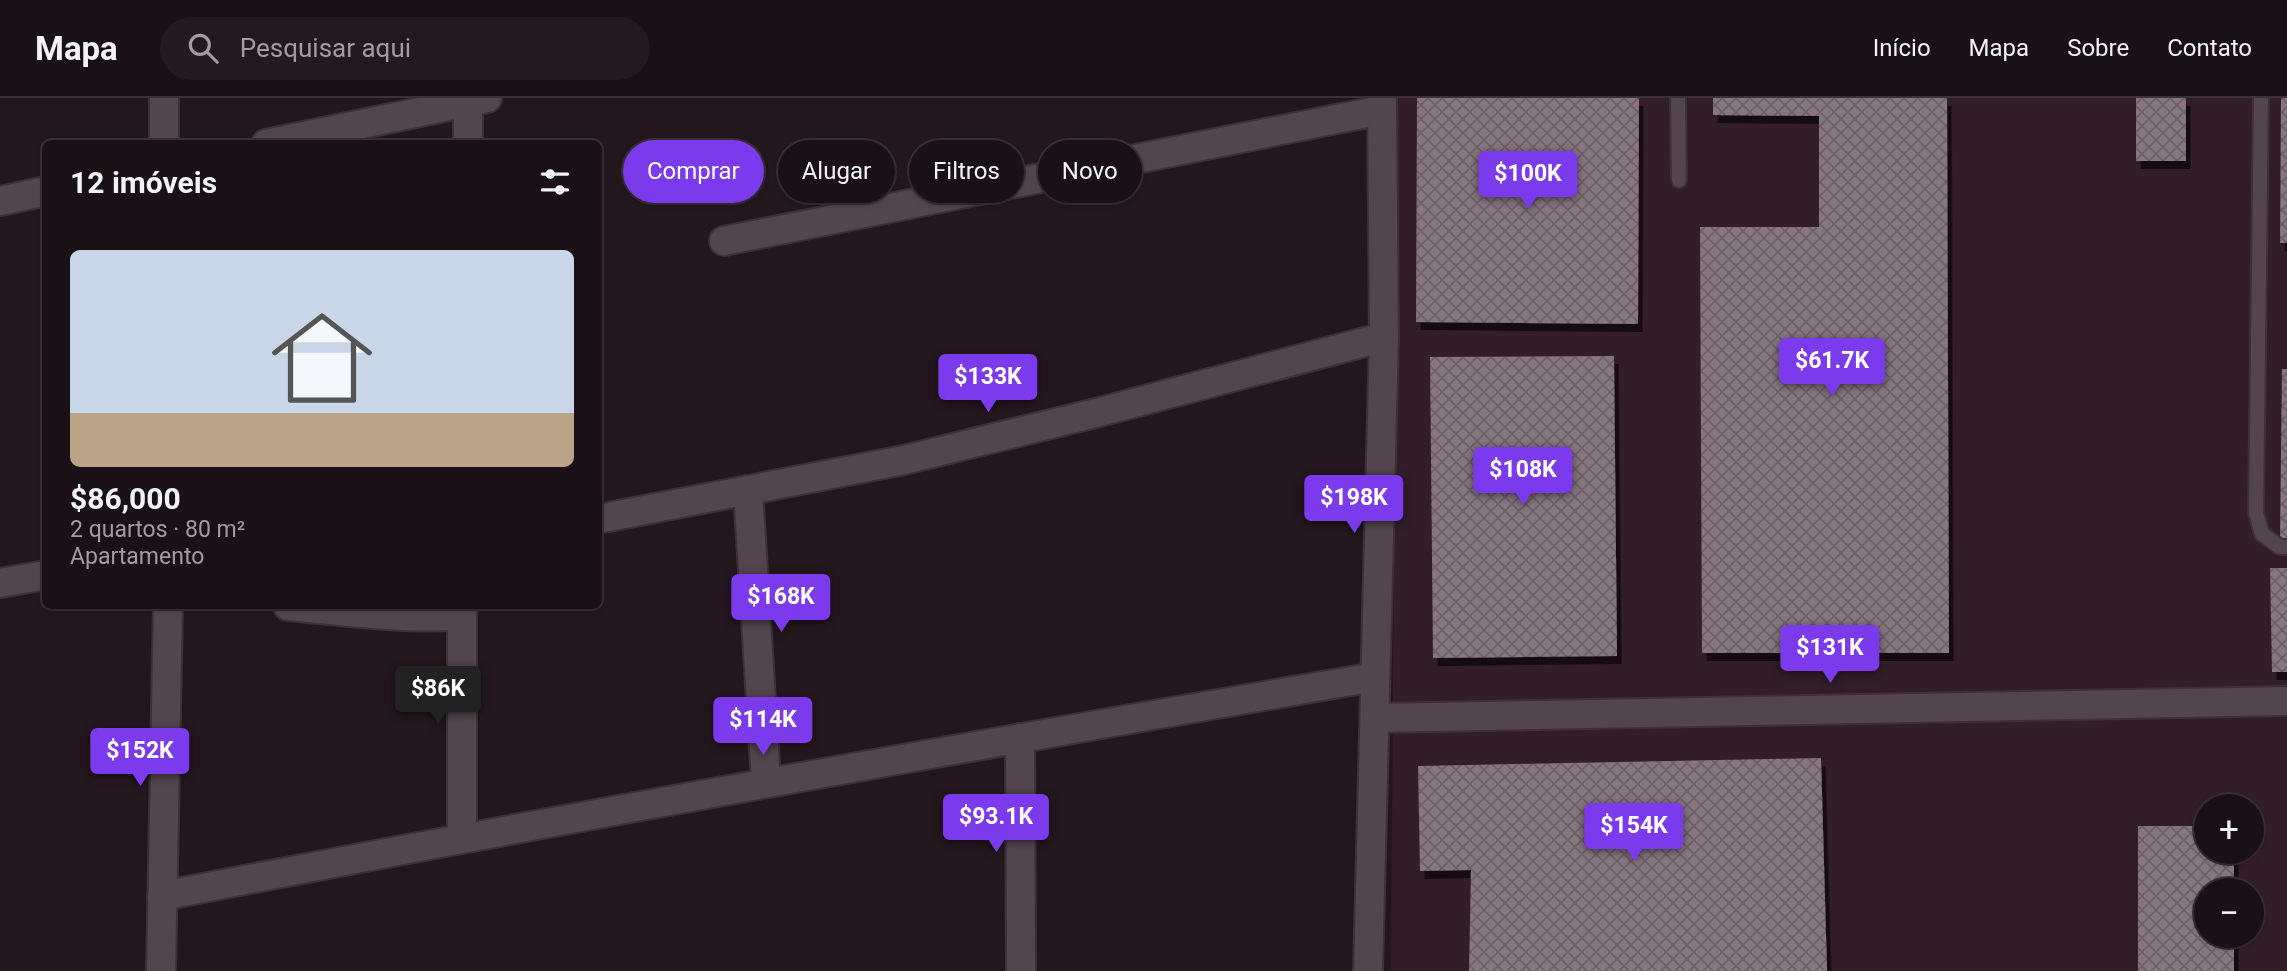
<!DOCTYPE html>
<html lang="pt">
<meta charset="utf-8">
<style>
body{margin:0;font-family:Roboto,sans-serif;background:#231a1f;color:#f1f3f6;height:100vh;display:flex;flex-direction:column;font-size:26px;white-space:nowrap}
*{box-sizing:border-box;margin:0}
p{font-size:23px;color:#9f9da1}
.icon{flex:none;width:38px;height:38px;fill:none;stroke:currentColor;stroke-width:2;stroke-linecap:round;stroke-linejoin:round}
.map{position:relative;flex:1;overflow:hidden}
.details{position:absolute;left:42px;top:42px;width:560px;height:469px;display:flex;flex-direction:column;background:#1a1116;border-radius:10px;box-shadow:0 2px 5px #0004,0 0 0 2px #383135}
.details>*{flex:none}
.hud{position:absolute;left:623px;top:42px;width:665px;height:63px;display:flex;gap:14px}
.tools{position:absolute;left:2194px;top:696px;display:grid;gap:14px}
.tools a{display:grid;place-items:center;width:70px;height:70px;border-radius:50%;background:#1a1116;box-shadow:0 2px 5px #0004,0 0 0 2px #383135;font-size:35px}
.price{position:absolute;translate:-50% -60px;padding:0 16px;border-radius:7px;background:#7c3aed;color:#fff;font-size:23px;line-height:46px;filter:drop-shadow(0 2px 4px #0008)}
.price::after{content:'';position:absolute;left:50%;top:42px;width:21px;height:16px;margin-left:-10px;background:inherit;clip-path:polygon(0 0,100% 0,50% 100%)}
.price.on{background:#222;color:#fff}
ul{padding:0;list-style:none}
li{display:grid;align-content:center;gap:14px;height:371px;padding:0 28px}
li+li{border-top:2px solid #383135}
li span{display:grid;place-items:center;height:217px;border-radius:10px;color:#555}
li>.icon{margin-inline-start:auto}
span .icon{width:126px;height:126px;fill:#fffc;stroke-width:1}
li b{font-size:30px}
h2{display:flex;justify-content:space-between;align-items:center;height:84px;padding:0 28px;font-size:30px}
.tag{padding:0 24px;border-radius:32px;background:#1a1116;box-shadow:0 2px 5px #0004,0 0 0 2px #383135;font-size:24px;line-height:63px}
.tag.on{background:#7c3aed;color:#fff}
header{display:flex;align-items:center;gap:42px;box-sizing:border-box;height:98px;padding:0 35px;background:#1a1116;border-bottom:2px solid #383135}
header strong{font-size:33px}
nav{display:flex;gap:38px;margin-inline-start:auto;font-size:24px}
.search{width:490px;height:63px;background:#231a1f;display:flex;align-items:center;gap:18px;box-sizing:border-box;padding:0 24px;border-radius:38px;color:#9f9da1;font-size:26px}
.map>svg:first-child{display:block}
</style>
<header>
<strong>Mapa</strong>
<div class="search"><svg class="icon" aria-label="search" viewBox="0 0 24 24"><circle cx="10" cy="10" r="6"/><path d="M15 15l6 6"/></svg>Pesquisar aqui</div>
<nav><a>Início</a><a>Mapa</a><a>Sobre</a><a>Contato</a></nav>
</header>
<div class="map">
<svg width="2287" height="873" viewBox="0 0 2287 873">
<defs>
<pattern id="building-cross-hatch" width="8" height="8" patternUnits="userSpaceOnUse" patternTransform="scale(1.75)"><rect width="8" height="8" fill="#86767f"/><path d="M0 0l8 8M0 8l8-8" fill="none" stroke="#6b6067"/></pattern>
<filter id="shadow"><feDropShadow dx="4.5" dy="8" stdDeviation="0" flood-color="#0009"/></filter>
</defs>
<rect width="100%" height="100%" fill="#23171e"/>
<path fill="#311e29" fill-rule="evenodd" d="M1397,0h890v873h-896zM2207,709h45v45h-45zM2207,793h45v45h-45z"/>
<g fill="url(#building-cross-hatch)" filter="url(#shadow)">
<polygon points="1417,0 1639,0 1638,226 1416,224"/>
<polygon points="1713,0 1947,0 1949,555 1702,555 1700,129 1819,129 1819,18 1713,17"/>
<rect x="2136" y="0" width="50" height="63"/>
<polygon points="2281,0 2287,0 2287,145 2280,145"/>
<polygon points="1614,258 1617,558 1433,560 1430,259"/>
<polygon points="2282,271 2287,271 2287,440 2280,440"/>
<polygon points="2270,470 2287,470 2287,574 2272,574"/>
<polygon points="1821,660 1827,873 1469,873 1471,772 1420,773 1418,668"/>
<polygon points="2138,728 2207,728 2207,754 2234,754 2234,793 2207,793 2207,838 2234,838 2234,873 2138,873"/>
</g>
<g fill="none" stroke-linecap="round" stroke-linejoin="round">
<defs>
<g id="service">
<polyline points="1678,0 1679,82"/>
<polyline points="2261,0 2256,415 2262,436 2280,449 2287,449"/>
</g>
<g id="minor">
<polyline points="164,0 164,46"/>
<polyline points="266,46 487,0"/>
<polyline points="468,46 468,4"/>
<polyline points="0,103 46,93"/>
<polyline points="724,143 1382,12"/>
<polyline points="748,392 766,684"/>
<polyline points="598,421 904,362 1096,315 1384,239"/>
<polyline points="0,485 46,477"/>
<path d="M288,508c57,5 116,14 174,9l1,-9"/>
<polyline points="1375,620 2287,603"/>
<polyline points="1020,640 1021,873"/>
<polyline points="462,739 462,517"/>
<path d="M162,798c404,-79 808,-150 1213,-219"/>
<polyline points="161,873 168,508"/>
<polyline points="1368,873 1384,239 1382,0"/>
</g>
</defs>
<use href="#service" stroke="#3a3236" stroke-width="18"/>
<use href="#minor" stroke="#3a3236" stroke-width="32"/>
<use href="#service" stroke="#53454d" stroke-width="14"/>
<use href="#minor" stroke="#53454d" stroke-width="28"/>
</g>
</svg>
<div class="tools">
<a>+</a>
<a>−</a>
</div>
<b class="price" style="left:1528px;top:113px">$100K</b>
<b class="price" style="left:1832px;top:300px">$61.7K</b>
<b class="price" style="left:988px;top:316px">$133K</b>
<b class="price" style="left:1523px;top:409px">$108K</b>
<b class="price" style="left:1354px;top:437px">$198K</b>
<b class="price" style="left:781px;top:536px">$168K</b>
<b class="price" style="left:1830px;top:587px">$131K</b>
<b class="price on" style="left:438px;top:628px">$86K</b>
<b class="price" style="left:763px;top:659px">$114K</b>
<b class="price" style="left:140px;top:690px">$152K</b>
<b class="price" style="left:996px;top:756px">$93.1K</b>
<b class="price" style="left:1634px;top:765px">$154K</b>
<div class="hud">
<a class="tag on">Comprar</a>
<a class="tag">Alugar</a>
<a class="tag">Filtros</a>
<a class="tag">Novo</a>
</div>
<section class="details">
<h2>12 imóveis<svg class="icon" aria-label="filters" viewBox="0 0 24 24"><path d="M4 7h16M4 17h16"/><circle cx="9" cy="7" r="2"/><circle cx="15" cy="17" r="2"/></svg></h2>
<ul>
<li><span style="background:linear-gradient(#c9d6e8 75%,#b9a48a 0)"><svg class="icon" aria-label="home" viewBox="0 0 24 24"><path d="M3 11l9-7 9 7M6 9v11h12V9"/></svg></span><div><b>$86,000</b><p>2 quartos · 80 m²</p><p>Apartamento</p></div></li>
</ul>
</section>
</div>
